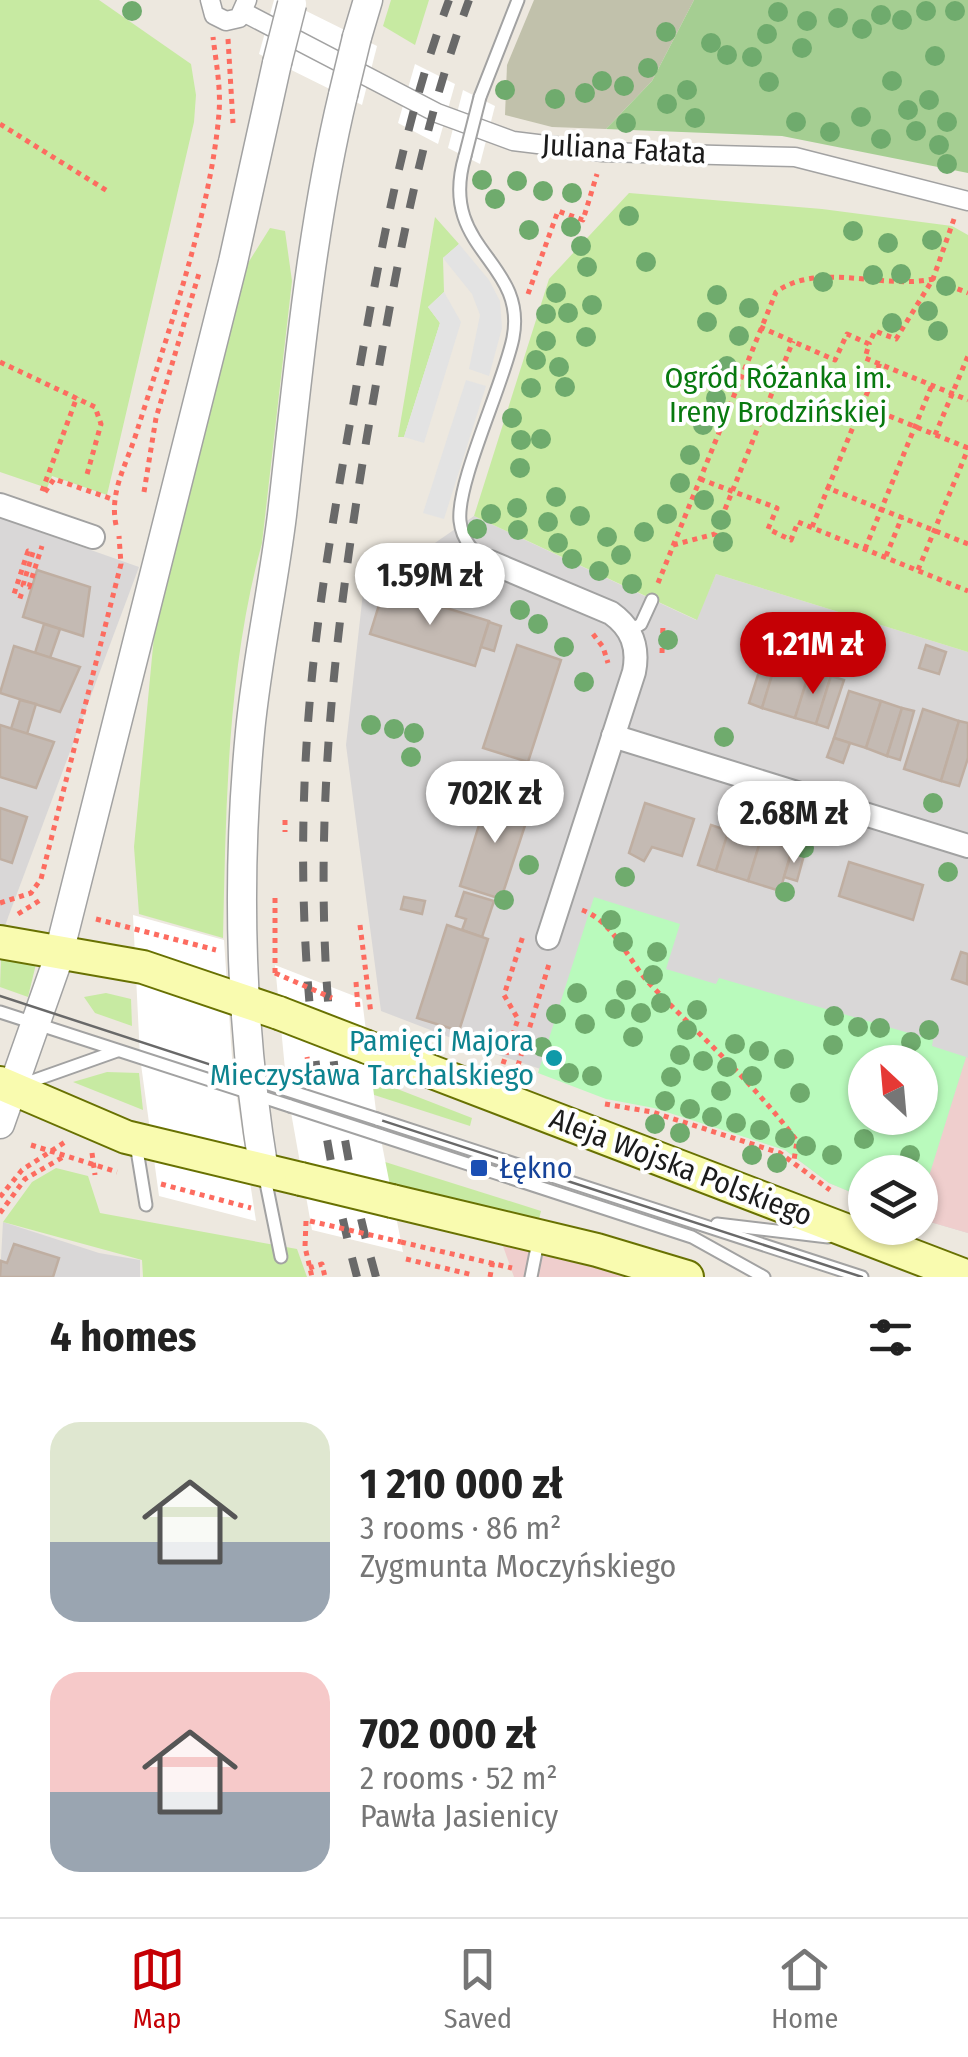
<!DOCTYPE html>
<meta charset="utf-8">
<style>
body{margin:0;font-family:"Fira Sans Condensed",sans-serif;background:#f6f6f6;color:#222;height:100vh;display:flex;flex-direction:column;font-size:38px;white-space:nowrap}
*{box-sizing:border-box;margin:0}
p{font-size:32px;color:#767676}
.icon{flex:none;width:55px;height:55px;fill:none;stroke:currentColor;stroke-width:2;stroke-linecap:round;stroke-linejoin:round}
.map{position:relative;height:1277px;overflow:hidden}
.side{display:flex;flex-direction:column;background:#fff;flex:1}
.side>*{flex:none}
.needle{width:65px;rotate:334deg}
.tools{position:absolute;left:848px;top:1045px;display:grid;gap:20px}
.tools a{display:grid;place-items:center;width:90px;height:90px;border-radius:50%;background:#fff;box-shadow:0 2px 8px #0004;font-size:50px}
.price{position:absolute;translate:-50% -85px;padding:0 22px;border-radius:35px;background:#fff;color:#222;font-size:32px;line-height:65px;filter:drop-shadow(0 2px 5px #0008)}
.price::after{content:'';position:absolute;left:50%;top:60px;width:30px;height:22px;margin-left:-15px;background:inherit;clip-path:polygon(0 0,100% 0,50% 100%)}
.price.current{background:#c50005;color:#fff}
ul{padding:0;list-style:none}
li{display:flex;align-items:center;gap:30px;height:250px;padding:0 50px}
li span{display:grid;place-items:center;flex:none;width:280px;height:200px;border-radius:30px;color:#555}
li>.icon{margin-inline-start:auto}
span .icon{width:120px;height:120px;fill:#fffc;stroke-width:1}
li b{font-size:42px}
h2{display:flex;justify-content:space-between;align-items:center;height:120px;padding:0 50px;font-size:42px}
.dock{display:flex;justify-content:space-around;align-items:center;height:140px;border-top:2px solid #e0e0e0;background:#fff;font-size:28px;color:#767676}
.dock a{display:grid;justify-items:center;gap:5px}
.dock .current{color:#c50005}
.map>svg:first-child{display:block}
</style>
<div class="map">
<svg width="968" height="1277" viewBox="0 0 968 1277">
<rect width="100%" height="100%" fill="#ede8df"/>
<g fill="#d9d7d7" fill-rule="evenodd">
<path d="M474,516l222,104 20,-46 252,78v581l-48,-14v-47h-55v26l-36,-15 -44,-33 -305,-101 -99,-38 -35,-266 20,-179 37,-1zM865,1062h55v56h-55z"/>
<polygon points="0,518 139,567 0,939"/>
<polygon points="3,1222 99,1253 140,1260 140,1277 0,1277"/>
</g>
<g fill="#efcecd">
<polygon points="966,1057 968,1058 968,1233 920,1219 920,1205"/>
<polygon points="499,1235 638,1277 514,1277"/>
</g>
<polygon fill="#c1c1ab" points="534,0 694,0 652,81 606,129 552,127 505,115 507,65"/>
<g fill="#c7eaa2">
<polygon points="0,0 99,0 191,64 196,95 194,122 107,495 52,476 47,488 0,472"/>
<polygon points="391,0 429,0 415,45 383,26"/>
<polygon points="629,193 822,209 952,226 968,235 968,652 716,574 697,620 474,516 549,279"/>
<polygon points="435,217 459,244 443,258 444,292 428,307 440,323 404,437 398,437"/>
<path d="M270,228l15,3 7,50 -30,262c-35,128 -36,263 -39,395l-84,-24 -5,-67 20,-211 94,-373z"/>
<polygon points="1,958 36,964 28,997 0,987"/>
<polygon points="106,993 131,999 132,1026 95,1013 84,997"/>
<polygon points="107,1072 139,1073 143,1110 73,1082"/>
<polygon points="369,1078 472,1118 470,1126 365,1092"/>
<polygon points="382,1161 541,1211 539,1219 386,1183"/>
<polygon points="56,1168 88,1176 100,1213 297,1249 307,1277 143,1277 142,1260 3,1222 32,1182"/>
</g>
<polygon fill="#a5ce92" points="694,0 968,0 968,173 782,136 606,129 652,81"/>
<path fill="#b9fabc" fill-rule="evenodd" d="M594,897l86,27 -14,45 50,15 3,-6 214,62 -1,6 34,11 -46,148v-33h-55v26l-36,-15 -44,-33 -131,-42 -48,-9 -68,-26zM865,1062h55v56h-55z"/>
<g fill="#e3e3e3">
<polygon points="459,244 489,280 500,301 502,328 489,376 469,369 480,315 472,294 443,258"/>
<polygon points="444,292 461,322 424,443 404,437 440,323 428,307"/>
<polygon points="466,380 486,386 444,519 423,513"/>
</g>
<g fill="#fff">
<polygon points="274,0 284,0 377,46 362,105 259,54"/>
<polygon points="415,64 455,84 438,144 398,123"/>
<polygon points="463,90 495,106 480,164 448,148"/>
<polygon points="133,915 224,940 233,1072 256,1221 159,1196 140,1057"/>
<polygon points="275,965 362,999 377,1119 403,1252 312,1230 287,1090"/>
</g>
<g fill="#c4bab3" stroke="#bfaea1" stroke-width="2.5">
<polygon points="37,570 90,587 83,636 23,617"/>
<polygon points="384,589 489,621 475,666 370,634"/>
<polygon points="489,622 501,626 494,651 481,647"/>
<polygon points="44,624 60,629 50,658 35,653"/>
<polygon points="517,645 561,660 528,762 483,748"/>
<polygon points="926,645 946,652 939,674 919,668"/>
<polygon points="14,646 80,667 60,712 0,693"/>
<polygon points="764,656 777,659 762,708 749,703"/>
<polygon points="777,659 810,670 795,718 762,708"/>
<polygon points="810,670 831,676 816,724 795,718"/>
<polygon points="831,676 844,680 828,728 816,724"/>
<polygon points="849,691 881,701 866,748 834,738"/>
<polygon points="20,700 36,704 27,734 11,729"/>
<polygon points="881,701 902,708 887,756 866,748"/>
<polygon points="902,708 914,711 900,760 887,756"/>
<polygon points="923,709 959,721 941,781 904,769"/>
<polygon points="959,721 968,723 968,758 959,786 941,781"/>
<polygon points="0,725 54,742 36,788 0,777"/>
<polygon points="834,738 850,743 843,763 827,757"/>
<polygon points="489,793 531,807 501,899 460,886"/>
<polygon points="645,803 694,819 682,856 652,847 644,861 629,853"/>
<polygon points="0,808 27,817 12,863 0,859"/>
<polygon points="711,825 729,831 716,871 698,865"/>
<polygon points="729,829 761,839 748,881 716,871"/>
<polygon points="761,839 792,849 780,891 748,881"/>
<polygon points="792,851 804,855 797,881 784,877"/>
<polygon points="849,862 923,885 913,920 839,896"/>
<polygon points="464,892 494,901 482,937 462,930 466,919 456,916"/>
<polygon points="404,897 425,901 422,914 401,909"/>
<polygon points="447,925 488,939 459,1031 417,1018"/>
<polygon points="961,952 968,954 967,984 952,979"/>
<polygon points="14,1244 59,1258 53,1277 0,1277 1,1261 7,1263"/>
</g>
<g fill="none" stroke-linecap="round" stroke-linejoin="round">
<defs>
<g id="service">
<polyline points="480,97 518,0"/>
<path d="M465,156c-28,94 63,104 48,182 -9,45 -57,145 -53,183 2,19 14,33 30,41"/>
<polyline points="629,631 641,624 652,600"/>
<polyline points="0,1012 290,1106"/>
<polyline points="253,1079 287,1090"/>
<polyline points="21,1085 117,1051"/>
<polyline points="377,1119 862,1277"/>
<polyline points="379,1135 692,1237 764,1277"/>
<polyline points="136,1144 146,1205"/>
<polyline points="264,1173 281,1257"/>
<polyline points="717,1224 828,1237"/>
<polyline points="531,1277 539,1237"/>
</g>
<g id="pedestrian">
<polyline points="210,0 214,15 226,21 239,18 247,0"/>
<polyline points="245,13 437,113 513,141 603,152 795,157 968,201"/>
</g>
<g id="minor">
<polyline points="0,505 93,537"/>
<path d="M490,562l121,51c21,15 28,34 23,59l-86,266"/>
<polyline points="613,736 968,846"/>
</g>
<g id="tertiary">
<polyline points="357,37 368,0"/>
<polyline points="0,1124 56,965 233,262 277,63"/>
<path d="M264,1171c-24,-146 -28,-292 -14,-439 7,-73 23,-144 32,-217 16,-140 28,-282 61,-420"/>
</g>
<g id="secondary">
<polyline points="0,942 143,967 279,1013"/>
<polyline points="367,1047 968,1277"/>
<polyline points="0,1083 126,1137 301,1179"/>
<polyline points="392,1201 597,1250 687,1277"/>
</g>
</defs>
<use href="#service" stroke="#a2a2a2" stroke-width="15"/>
<use href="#pedestrian" stroke="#a2a2a2" stroke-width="21"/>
<use href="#minor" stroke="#a2a2a2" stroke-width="26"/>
<use href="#tertiary" stroke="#a2a2a2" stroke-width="31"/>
<use href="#secondary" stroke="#687102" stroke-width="36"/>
<g stroke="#fd6c60" stroke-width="5" stroke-dasharray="5 5" stroke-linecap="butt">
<polyline points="228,39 233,123"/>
<polyline points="0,124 109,192"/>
<polyline points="954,219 933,279 968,293"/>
<polyline points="528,294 558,211 583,220 597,174"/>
<polyline points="760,327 835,360 847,334 869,344 865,358 968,400"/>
<polyline points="0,362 95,407 101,424 86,478"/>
<polyline points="862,405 880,363"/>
<polyline points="935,435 968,356"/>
<polyline points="968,448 862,405 828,488 968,544"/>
<polyline points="700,479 777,508 768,529 791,540 798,522 968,591"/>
<polyline points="42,491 77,397"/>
<polyline points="45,492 54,479 112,499"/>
<polyline points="144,492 156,418 200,270"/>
<path d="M116,525c-7,-34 11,-61 21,-94 30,-96 74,-219 82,-318 2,-25 -3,-51 -6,-76"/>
<polyline points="812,527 828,488"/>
<polyline points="673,545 715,534 793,341"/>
<polyline points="865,549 932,385"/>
<polyline points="886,556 902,517"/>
<polyline points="429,564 472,582"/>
<polyline points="918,570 968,449"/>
<path d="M658,583l118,-291c43,-31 106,-2 157,-13l-37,60 -21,-8 -6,13"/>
<polyline points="23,597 14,594 28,551 33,552 23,585 29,587 42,546"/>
<polyline points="593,634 603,647 608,663"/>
<polyline points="662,653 663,625"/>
<polyline points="285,820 285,832"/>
<polyline points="0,903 31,893 41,879 121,564 119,536"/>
<path d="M582,910c31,11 46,50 67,73 51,53 104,99 148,158l-3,19"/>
<polyline points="18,914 42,899"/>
<polyline points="96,919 216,950"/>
<polyline points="360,925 371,1014"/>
<polyline points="275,973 275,895"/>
<polyline points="356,982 358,1008"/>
<polyline points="307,1057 312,1081"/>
<polyline points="503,1064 518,1019 504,995 523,936"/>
<polyline points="515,1075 550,961"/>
<polyline points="605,1104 652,1112 780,1153 830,1190"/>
<polyline points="31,1145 117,1172"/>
<polyline points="92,1153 95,1175"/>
<polyline points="161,1184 251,1208"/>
<polyline points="0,1197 22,1170 65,1142"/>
<polyline points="0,1213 25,1179 63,1157"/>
<polyline points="306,1221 305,1247 312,1277"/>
<polyline points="401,1242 512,1268"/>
<polyline points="406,1259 473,1275"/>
<polyline points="309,1268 322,1264 325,1277"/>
<polyline points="490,1277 493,1260"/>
</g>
<use href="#service" stroke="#fff" stroke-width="11"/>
<use href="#pedestrian" stroke="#fff" stroke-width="18"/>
<use href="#minor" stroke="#fff" stroke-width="22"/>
<use href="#tertiary" stroke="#fff" stroke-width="28"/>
<use href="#secondary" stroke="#f9fbaf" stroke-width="32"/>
<polyline stroke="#696969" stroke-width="2.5" points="0,996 862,1277"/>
<g stroke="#696969" stroke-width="8" stroke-dasharray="20 20" stroke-linecap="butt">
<path d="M357,1277c-50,-188 -64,-386 -47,-579 9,-106 29,-211 47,-315 23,-130 46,-259 92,-383"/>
<path d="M376,1277c-84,-299 -54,-587 -1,-887 23,-132 47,-263 94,-390"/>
</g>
<defs>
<g id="service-bridge">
<polyline points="465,156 480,97"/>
<polyline points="287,1090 377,1119"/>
<polyline points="290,1106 379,1135"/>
</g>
<g id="tertiary-bridge">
<polyline points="277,63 292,4"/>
<polyline points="343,95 357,37"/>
</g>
<g id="secondary-bridge">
<polyline points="279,1013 367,1047"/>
<polyline points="301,1179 392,1201"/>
</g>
</defs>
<use href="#service-bridge" stroke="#a2a2a2" stroke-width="15" stroke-linecap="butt"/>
<use href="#tertiary-bridge" stroke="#a2a2a2" stroke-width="31" stroke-linecap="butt"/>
<use href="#secondary-bridge" stroke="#687102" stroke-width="36" stroke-linecap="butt"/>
<g stroke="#fd6c60" stroke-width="5" stroke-dasharray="5 5" stroke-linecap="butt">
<polyline points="275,973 332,998"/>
<polyline points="310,1221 401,1242"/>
</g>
<use href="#service-bridge" stroke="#fff" stroke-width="11"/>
<use href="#tertiary-bridge" stroke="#fff" stroke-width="28"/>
<use href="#secondary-bridge" stroke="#f9fbaf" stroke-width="32"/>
</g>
<g fill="#6fab6d">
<circle cx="132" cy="11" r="10"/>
<circle cx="926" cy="11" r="10"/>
<circle cx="955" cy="11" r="10"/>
<circle cx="778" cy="12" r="10"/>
<circle cx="881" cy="15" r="10"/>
<circle cx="838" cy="18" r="10"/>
<circle cx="902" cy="20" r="10"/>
<circle cx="807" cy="21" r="10"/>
<circle cx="862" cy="29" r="10"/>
<circle cx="666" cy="32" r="10"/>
<circle cx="767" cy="34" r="10"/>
<circle cx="711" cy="43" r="10"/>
<circle cx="802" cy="48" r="10"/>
<circle cx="727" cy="55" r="10"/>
<circle cx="935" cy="56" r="10"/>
<circle cx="752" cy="57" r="10"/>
<circle cx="648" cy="68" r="10"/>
<circle cx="602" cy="81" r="10"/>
<circle cx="892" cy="81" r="10"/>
<circle cx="769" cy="82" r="10"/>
<circle cx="624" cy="86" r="10"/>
<circle cx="505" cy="90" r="10"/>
<circle cx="687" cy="90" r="10"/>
<circle cx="585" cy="93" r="10"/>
<circle cx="555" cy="99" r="10"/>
<circle cx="929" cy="100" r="10"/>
<circle cx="667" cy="104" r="10"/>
<circle cx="908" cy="110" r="10"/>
<circle cx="861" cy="117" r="10"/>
<circle cx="695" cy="118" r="10"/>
<circle cx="796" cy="122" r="10"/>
<circle cx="947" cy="122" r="10"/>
<circle cx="626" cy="123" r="10"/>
<circle cx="916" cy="131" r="10"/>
<circle cx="830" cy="132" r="10"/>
<circle cx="881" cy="139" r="10"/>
<circle cx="939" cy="145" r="10"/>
<circle cx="947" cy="164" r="10"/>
<circle cx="482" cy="180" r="10"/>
<circle cx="517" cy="181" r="10"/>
<circle cx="543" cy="191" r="10"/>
<circle cx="572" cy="193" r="10"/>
<circle cx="495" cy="199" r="10"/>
<circle cx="629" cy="216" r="10"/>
<circle cx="571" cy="227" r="10"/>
<circle cx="529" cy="230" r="10"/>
<circle cx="853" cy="231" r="10"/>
<circle cx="932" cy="240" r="10"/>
<circle cx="888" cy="243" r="10"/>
<circle cx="581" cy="246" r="10"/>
<circle cx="646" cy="262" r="10"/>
<circle cx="587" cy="267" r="10"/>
<circle cx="901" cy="274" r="10"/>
<circle cx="873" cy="275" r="10"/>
<circle cx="823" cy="282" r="10"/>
<circle cx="946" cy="286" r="10"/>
<circle cx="556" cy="293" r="10"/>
<circle cx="717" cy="295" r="10"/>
<circle cx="592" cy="305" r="10"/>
<circle cx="749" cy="308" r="10"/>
<circle cx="928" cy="311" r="10"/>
<circle cx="568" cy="313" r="10"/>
<circle cx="546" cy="314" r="10"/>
<circle cx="707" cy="322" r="10"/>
<circle cx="892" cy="323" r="10"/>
<circle cx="938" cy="331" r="10"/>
<circle cx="739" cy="336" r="10"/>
<circle cx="586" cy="337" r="10"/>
<circle cx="546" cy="341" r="10"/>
<circle cx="536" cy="360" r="10"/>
<circle cx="727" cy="366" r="10"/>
<circle cx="559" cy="367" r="10"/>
<circle cx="565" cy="387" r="10"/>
<circle cx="531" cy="388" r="10"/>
<circle cx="716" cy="398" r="10"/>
<circle cx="512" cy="418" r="10"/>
<circle cx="703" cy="425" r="10"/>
<circle cx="541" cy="439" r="10"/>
<circle cx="521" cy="440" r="10"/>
<circle cx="690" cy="455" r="10"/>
<circle cx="520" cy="468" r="10"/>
<circle cx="680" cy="483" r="10"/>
<circle cx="556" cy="497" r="10"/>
<circle cx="704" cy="500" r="10"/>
<circle cx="517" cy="508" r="10"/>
<circle cx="491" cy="514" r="10"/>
<circle cx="667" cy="514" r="10"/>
<circle cx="580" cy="516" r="10"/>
<circle cx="721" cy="520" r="10"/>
<circle cx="548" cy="522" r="10"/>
<circle cx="477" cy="529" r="10"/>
<circle cx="518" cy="530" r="10"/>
<circle cx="644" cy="532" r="10"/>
<circle cx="607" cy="537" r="10"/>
<circle cx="723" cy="542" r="10"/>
<circle cx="558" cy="543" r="10"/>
<circle cx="621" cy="555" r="10"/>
<circle cx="572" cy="559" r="10"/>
<circle cx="438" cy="570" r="10"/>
<circle cx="599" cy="571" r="10"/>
<circle cx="632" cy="584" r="10"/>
<circle cx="451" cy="595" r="10"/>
<circle cx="520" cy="610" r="10"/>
<circle cx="538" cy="624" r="10"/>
<circle cx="668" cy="640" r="10"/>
<circle cx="564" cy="647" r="10"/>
<circle cx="584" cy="682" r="10"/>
<circle cx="371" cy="725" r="10"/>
<circle cx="394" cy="729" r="10"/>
<circle cx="414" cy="733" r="10"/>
<circle cx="724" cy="737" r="10"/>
<circle cx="411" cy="757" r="10"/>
<circle cx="933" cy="803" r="10"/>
<circle cx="804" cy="848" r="10"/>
<circle cx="529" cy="865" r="10"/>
<circle cx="948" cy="872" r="10"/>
<circle cx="625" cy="877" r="10"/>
<circle cx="785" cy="892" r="10"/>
<circle cx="504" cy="900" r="10"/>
<circle cx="611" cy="920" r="10"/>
<circle cx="623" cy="942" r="10"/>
<circle cx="657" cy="952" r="10"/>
<circle cx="653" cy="975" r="10"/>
<circle cx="626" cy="990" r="10"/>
<circle cx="577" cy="993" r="10"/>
<circle cx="661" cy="1003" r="10"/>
<circle cx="615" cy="1009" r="10"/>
<circle cx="697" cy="1010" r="10"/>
<circle cx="641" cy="1013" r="10"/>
<circle cx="556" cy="1014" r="10"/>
<circle cx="834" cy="1016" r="10"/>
<circle cx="585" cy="1024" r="10"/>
<circle cx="858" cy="1027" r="10"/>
<circle cx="880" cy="1028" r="10"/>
<circle cx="687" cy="1030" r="10"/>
<circle cx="929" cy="1030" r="10"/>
<circle cx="633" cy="1037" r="10"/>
<circle cx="911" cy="1042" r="10"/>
<circle cx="735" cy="1044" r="10"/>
<circle cx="833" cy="1045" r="10"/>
<circle cx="542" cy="1047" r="10"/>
<circle cx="759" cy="1051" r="10"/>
<circle cx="680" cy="1055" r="10"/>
<circle cx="784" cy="1059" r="10"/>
<circle cx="703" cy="1061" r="10"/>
<circle cx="727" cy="1067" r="10"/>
<circle cx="569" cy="1073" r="10"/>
<circle cx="592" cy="1076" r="10"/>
<circle cx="752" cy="1076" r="10"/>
<circle cx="671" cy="1077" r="10"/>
<circle cx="721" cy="1091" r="10"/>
<circle cx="800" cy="1093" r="10"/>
<circle cx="665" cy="1101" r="10"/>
<circle cx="690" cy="1109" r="10"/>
<circle cx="712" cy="1117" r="10"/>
<circle cx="736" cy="1123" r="10"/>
<circle cx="655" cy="1124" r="10"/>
<circle cx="760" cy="1130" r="10"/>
<circle cx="680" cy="1133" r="10"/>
<circle cx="785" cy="1138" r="10"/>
<circle cx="864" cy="1139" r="10"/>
<circle cx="806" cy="1146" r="10"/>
<circle cx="752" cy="1155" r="10"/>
<circle cx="832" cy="1155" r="10"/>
<circle cx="910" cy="1155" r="10"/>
<circle cx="777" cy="1163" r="10"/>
</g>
<circle fill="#0f9aa8" stroke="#fff" stroke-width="4" cx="554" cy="1058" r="10"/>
<rect fill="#1a4fb4" stroke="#fff" stroke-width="4" x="469" y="1158" width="20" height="20" rx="5"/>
<g text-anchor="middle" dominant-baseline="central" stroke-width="8" stroke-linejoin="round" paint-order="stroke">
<g font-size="30" fill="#1b1b1b" stroke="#fff">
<text transform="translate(624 149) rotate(3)">Juliana Fałata</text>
<text transform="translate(681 1167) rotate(21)">Aleja Wojska Polskiego</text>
</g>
<g font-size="30" fill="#08790f" stroke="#fff">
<text x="778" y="378">Ogród Różanka im.<tspan x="778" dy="34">Ireny Brodzińskiej</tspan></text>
</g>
<g font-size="30" fill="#0d838f" stroke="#fff" text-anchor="end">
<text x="534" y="1041">Pamięci Majora<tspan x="534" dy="34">Mieczysława Tarchalskiego</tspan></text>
</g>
<g font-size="30" fill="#164399" stroke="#fff" text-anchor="start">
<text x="499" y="1168">Łękno</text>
</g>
</g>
</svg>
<div class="tools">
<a><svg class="needle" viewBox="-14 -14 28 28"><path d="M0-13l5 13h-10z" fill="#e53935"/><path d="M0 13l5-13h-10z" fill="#767676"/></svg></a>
<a><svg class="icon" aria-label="layers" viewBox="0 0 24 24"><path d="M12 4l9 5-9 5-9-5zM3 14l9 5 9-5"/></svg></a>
</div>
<b class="price" style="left:430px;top:628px">1.59M zł</b>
<b class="price current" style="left:813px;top:697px">1.21M zł</b>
<b class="price" style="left:495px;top:846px">702K zł</b>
<b class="price" style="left:794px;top:866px">2.68M zł</b>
</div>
<section class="side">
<h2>4 homes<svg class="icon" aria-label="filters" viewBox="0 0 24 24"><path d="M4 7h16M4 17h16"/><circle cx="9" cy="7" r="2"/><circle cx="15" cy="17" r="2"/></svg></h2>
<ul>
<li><span style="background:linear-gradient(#dfe7d0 60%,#9aa5b1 0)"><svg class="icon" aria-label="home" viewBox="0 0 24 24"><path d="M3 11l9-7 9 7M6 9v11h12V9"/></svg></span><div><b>1 210 000 zł</b><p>3 rooms · 86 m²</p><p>Zygmunta Moczyńskiego</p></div></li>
<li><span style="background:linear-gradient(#f6c9c9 60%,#9aa5b1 0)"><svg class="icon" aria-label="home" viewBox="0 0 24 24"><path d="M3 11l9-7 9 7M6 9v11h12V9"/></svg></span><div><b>702 000 zł</b><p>2 rooms · 52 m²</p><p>Pawła Jasienicy</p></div></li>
</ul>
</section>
<nav class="dock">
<a class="current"><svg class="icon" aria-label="map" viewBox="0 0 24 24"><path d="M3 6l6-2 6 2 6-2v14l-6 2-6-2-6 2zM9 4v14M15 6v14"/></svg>Map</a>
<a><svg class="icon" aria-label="saved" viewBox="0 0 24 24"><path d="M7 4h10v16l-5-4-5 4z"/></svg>Saved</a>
<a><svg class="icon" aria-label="home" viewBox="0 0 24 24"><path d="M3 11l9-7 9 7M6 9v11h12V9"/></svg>Home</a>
</nav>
